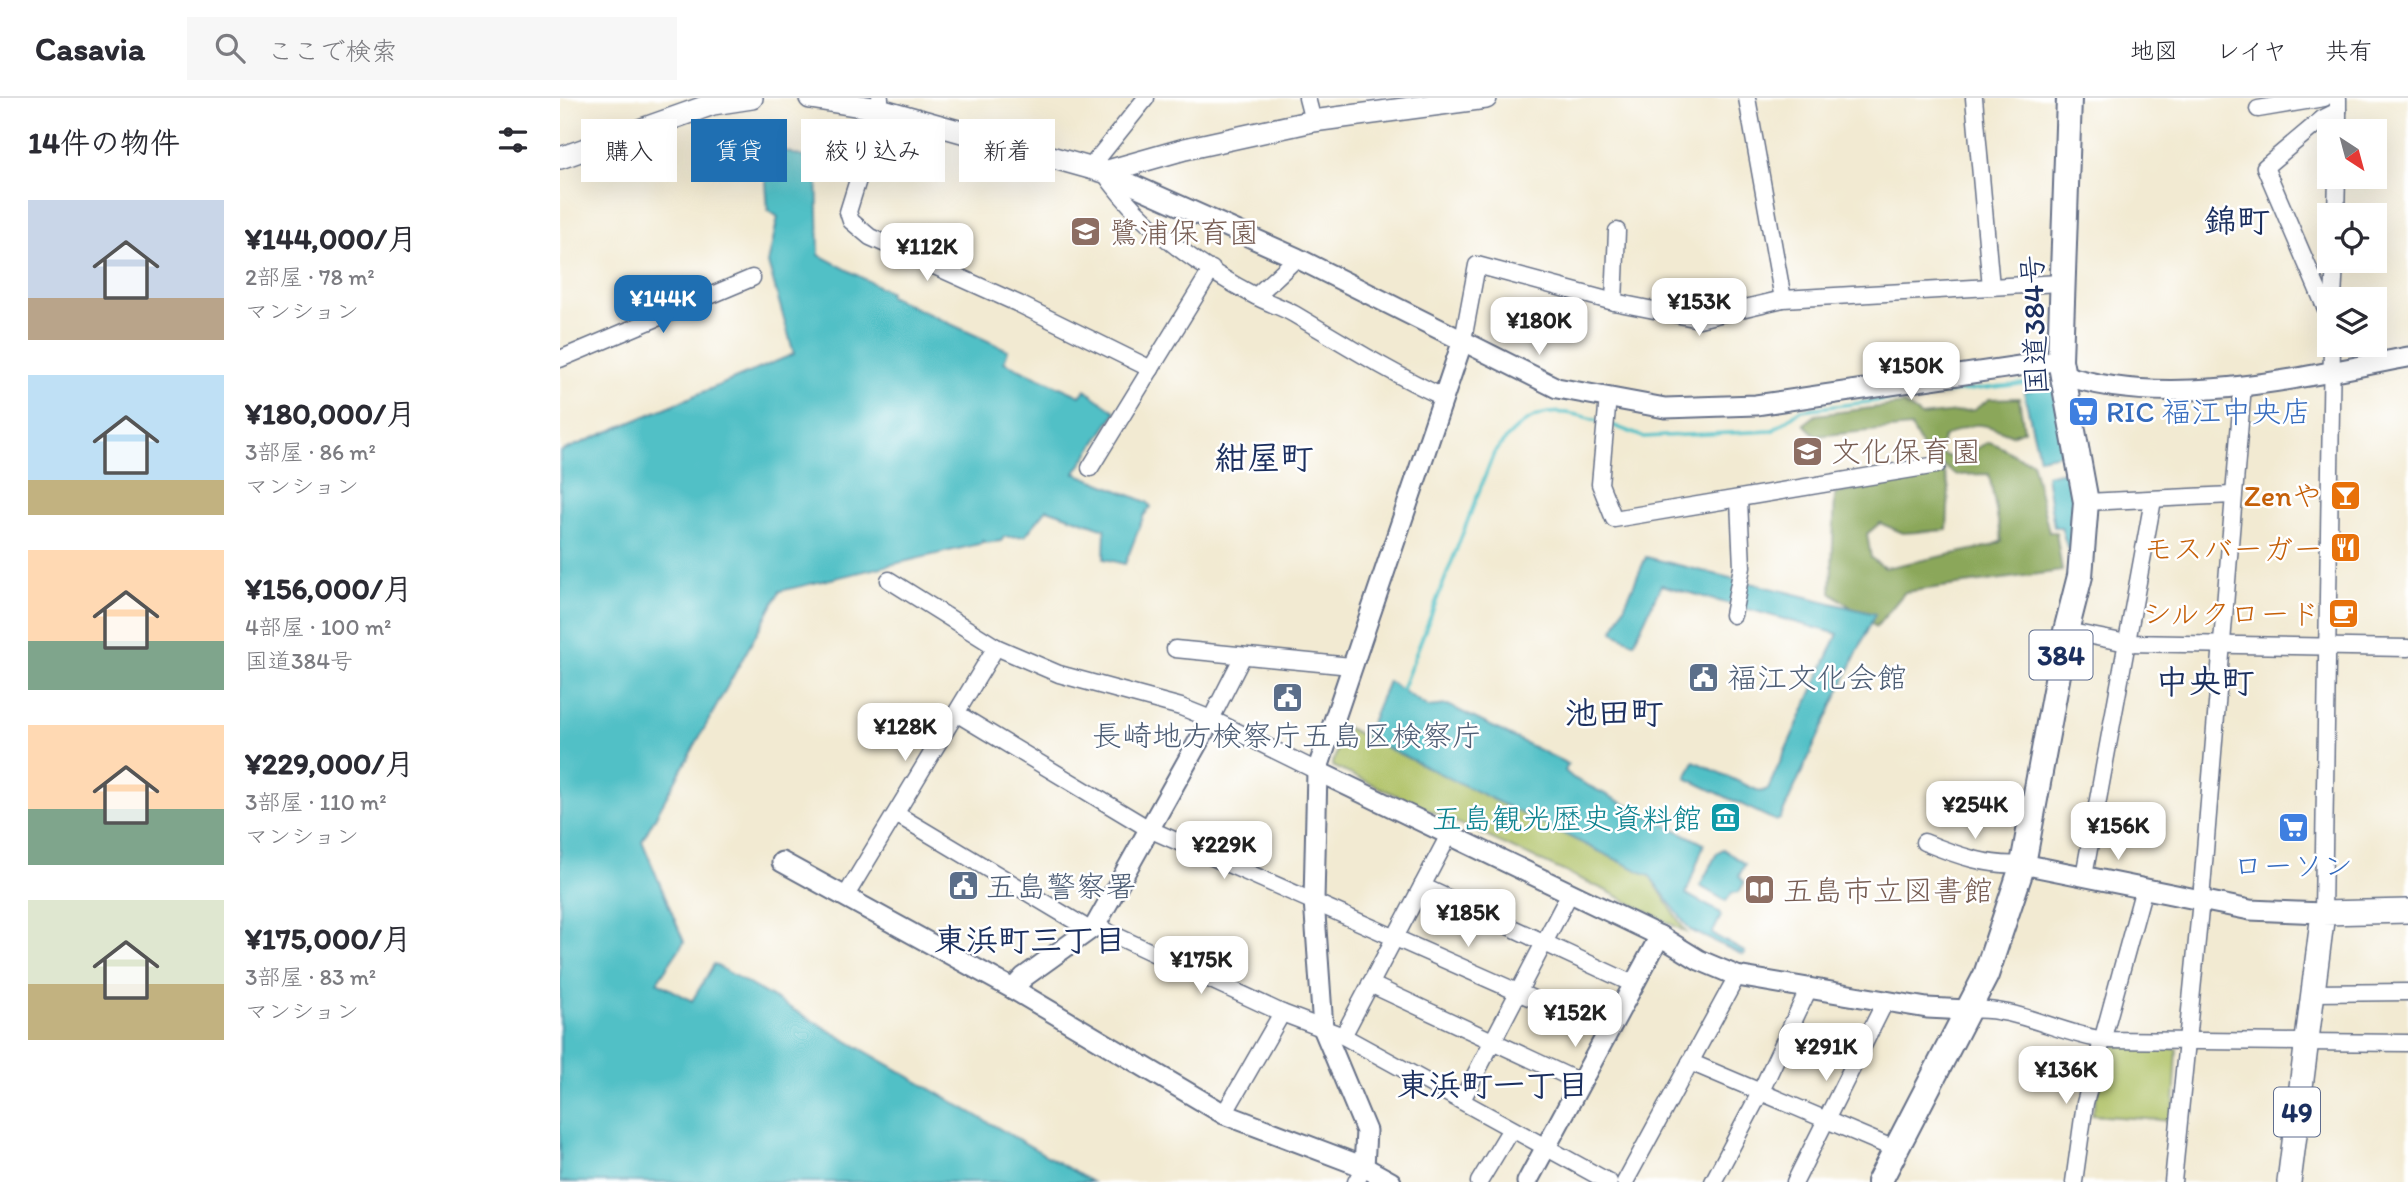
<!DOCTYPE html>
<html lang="ja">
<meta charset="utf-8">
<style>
body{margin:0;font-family:Itim,"Klee One",sans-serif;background:#f7f7f7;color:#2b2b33;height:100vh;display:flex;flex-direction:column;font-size:26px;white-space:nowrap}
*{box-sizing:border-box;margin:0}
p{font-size:23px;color:#7c7c81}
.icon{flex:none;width:38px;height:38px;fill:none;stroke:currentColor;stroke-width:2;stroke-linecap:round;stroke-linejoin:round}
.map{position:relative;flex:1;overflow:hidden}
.panel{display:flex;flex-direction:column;background:#fff;width:560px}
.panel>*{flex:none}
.banner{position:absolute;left:21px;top:21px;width:665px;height:63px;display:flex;gap:14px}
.needle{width:46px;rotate:144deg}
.buttons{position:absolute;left:1757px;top:21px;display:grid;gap:14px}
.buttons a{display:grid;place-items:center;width:70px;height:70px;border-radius:0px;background:#fff;box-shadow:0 7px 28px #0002;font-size:35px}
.price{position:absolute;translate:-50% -60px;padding:0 16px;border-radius:14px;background:#fff;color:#222;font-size:23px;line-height:46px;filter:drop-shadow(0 2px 4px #0008)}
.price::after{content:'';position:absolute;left:50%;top:42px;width:21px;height:16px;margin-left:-10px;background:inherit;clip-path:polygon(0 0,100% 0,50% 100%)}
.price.on{background:#1f6fb2;color:#fff}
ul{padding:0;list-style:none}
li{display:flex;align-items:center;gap:21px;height:175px;padding:0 28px}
li span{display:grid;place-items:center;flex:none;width:196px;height:140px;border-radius:0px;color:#555}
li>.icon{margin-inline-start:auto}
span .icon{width:84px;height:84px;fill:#fffc;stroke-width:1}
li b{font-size:30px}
h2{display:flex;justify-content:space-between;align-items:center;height:84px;padding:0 28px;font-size:30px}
.chip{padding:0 24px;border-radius:0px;background:#fff;box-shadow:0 7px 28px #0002;font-size:24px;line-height:63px}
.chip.on{background:#1f6fb2;color:#fff}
header{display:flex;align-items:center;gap:42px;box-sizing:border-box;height:98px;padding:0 35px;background:#fff;border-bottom:2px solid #e1e1e2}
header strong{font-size:33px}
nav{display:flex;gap:38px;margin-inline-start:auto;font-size:24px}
.search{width:490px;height:63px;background:#f7f7f7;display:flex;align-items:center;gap:18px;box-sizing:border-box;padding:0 24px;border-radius:0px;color:#7c7c81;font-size:26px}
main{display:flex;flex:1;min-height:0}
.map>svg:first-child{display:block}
</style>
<header>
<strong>Casavia</strong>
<div class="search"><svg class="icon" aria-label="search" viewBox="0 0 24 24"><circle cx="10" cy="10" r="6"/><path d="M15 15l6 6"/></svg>ここで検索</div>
<nav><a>地図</a><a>レイヤ</a><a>共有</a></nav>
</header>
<main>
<section class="panel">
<h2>14件の物件<svg class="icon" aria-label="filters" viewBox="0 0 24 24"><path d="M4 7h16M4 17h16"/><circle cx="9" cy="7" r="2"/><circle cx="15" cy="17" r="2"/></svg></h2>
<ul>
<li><span style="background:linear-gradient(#c9d6e8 70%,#b9a48a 0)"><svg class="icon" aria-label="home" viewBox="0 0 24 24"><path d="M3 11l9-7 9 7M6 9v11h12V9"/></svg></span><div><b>¥144,000/月</b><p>2部屋 · 78 m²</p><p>マンション</p></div></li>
<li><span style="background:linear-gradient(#bfe0f5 75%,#c2b280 0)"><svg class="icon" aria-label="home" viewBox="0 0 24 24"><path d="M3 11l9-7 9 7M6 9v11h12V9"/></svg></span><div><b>¥180,000/月</b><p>3部屋 · 86 m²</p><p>マンション</p></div></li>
<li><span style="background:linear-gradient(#ffd9b3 65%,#7fa58c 0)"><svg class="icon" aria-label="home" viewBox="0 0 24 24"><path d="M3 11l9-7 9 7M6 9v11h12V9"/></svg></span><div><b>¥156,000/月</b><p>4部屋 · 100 m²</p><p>国道384号</p></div></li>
<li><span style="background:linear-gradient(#ffd9b3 60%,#7fa58c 0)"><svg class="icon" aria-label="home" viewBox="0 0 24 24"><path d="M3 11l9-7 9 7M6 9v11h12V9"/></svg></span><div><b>¥229,000/月</b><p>3部屋 · 110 m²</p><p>マンション</p></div></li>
<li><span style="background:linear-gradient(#dfe7d0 60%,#c2b280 0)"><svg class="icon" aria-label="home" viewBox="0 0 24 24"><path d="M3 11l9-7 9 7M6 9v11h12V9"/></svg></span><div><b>¥175,000/月</b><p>3部屋 · 83 m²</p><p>マンション</p></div></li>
</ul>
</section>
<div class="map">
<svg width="1848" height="1084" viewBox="0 0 1848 1084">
<rect width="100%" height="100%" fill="#fff"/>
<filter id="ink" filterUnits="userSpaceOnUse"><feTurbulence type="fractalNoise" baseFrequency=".0143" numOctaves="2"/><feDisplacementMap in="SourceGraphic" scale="14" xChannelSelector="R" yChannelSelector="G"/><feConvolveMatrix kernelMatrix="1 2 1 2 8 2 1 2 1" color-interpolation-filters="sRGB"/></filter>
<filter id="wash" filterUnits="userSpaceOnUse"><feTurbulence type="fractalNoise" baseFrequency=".00686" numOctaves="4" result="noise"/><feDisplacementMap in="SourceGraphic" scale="28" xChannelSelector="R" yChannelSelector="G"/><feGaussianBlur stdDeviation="1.57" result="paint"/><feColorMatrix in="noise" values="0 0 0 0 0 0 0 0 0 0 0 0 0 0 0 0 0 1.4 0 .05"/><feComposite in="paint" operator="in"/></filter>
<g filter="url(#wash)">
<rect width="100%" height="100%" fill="#f2ead2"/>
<g fill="#afc165" stroke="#657862" stroke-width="2">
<polygon points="785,629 1090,778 1126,834 1047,793 772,668"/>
<polygon points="1554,947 1617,951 1613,1023 1532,1017 1548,951"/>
</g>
<path fill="#8ba75a" stroke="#536b5c" stroke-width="2" d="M1459,300l5,32 -12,5c-32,-13 -39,-15 -69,3l-4,15 16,6 34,-17c18,5 23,16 43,19l17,71h7l6,39 -157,21 -29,35 -45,-35 4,-98 109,-24 5,18 -2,42 -44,3 -23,-10 -13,11 4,24 14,10 106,-22 11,-5 -13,-67 -33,1 -31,-22 -14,-26 -95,9 -12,-12 12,-9 88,-11 17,12 53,-6 15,-11z"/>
<g fill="#51c0c6" stroke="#367892" stroke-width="2">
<polygon points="203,45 254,63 257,68 259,157 329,194 329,198 448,252 444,264 520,298 525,292 556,314 515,375 587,404 591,409 584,417 565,466 544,461 545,431 487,411 465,438 444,439 441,443 425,445 422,442 423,445 220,493 82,743 124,844 97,884 132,903 154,866 532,1084 0,1084 0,354 234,256 208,165 218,119 208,112"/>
<polygon points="1493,288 1505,355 1479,360 1464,294"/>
<polygon points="1509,372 1518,421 1514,452 1508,452 1501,429 1494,429 1486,377"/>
<polygon points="1086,459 1315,516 1220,721 1216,723 1126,680 1134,663 1201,694 1208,691 1278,536 1101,487 1074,545 1053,534"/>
<polygon points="828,583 868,609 888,607 1008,666 1005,673 1013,680 1144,746 1126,796 1159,814 1161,818 1152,836 1185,854 1183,857 1130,832 1090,778 805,639"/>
<polygon points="1163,751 1185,766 1179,778 1184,785 1179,794 1172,795 1166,803 1140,788 1157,755"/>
</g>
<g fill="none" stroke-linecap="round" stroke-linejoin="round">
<g stroke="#51c0c6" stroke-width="3.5">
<polyline points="1052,327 1083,339 1212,333 1241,312 1469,285 1477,292"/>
<path d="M841,594l93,-239c33,-42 56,-50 107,-31"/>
</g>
</g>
</g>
<g filter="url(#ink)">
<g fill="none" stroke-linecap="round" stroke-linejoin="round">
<defs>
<g id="minor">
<polyline points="320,0 320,11 288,114 291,123 310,139 459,206 591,271"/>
<polyline points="747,0 753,23"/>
<polyline points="1187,0 1223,201"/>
<polyline points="1414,0 1431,189"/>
<polyline points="1698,11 1764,0"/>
<polyline points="1778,33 1778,0"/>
<polyline points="530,70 586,0"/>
<path d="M544,74c36,54 94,94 151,124 13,7 27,11 39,18 49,29 98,60 149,83"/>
<polyline points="1776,117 1777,79"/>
<polyline points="696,198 737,160"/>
<polyline points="1773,201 1775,163"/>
<polyline points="1054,204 1057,133"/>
<polyline points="1769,218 1705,69 1762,21 1778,13"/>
<polyline points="903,242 917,167 1054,204 1139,221 1223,201 1500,185"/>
<polyline points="0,261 192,180"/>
<polyline points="1048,299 1040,386 1054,421 1377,367"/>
<polyline points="530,370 652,171"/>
<polyline points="1526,404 1672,397"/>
<polyline points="329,482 436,549 499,576 621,609 651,621 757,673"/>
<polyline points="1173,517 1182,469 1179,402"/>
<polyline points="1506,533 1567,545 1848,550"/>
<polyline points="615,551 791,568"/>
<polyline points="396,615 589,731 1048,934"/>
<polyline points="651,621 683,558"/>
<polyline points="336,716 530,832"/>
<path d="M1364,744c32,13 65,25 99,22"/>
<polyline points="1524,778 1593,402"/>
<polyline points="862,788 1073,886"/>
<polyline points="285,799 436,549"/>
<polyline points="1763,815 1772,247"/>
<polyline points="535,828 722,915 783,938 1049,1084"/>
<polyline points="810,886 1020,984"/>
<polyline points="1753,895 1848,894"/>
<path d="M1407,912c47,-5 91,24 138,30l303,3"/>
<polyline points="783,938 889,737"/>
<polyline points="1130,964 1337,1052"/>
<polyline points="902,1002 1010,795"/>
<polyline points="664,1016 722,915"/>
<polyline points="796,1084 804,1069"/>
<polyline points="919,1084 951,1031"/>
<polyline points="1065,1084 1177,878"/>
<polyline points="1153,1084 1201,993 1249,890"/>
<polyline points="1235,1084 1326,902"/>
<polyline points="1514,1084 1525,1005 1584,790"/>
<polyline points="1613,1084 1641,802 1683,287"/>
</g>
<g id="tertiary">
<polyline points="544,74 737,160 997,290 1105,310 1196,307 1500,262"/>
<path d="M1501,276c105,37 241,3 347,-17"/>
<polyline points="757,673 1100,838 1139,862 1177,878 1367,910 1407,912"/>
<polyline points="222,764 453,891 664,1016 804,1069 831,1084"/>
<polyline points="1463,766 1690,812 1763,815"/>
<polyline points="453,891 464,879 535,828 651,621"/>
<polyline points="804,1069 806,1033 763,930 754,802 757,673 903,242"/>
<polyline points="967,1084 1100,838"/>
</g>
<g id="secondary">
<polyline points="250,0 320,11 544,74 625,51 753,23 926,0"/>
<polyline points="0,60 153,6 192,0"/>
</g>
<polyline id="primary" points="1729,1084 1763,815 1848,813"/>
<polyline id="trunk" points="1319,1084 1426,877 1463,766 1506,533 1520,478 1526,404 1500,262 1509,0"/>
</defs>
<use href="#minor" stroke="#667087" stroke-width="19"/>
<use href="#tertiary" stroke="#667087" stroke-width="23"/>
<use href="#secondary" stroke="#667087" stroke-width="24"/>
<use href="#primary" stroke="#667087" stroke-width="26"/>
<use href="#trunk" stroke="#667087" stroke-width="28"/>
<use href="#minor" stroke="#fff" stroke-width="16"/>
<use href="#tertiary" stroke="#fff" stroke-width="19"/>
<use href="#secondary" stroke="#fff" stroke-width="21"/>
<use href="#primary" stroke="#fff" stroke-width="23"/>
<use href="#trunk" stroke="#fff" stroke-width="24"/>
</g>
</g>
<defs>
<symbol id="school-square" viewBox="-11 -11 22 22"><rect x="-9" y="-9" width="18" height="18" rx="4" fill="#8d6e63" stroke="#fff"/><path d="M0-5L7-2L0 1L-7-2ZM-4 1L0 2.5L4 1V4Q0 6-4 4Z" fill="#fff"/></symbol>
<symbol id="supermarket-square" viewBox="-11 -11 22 22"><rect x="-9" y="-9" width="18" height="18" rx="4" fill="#3f7fe0" stroke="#fff"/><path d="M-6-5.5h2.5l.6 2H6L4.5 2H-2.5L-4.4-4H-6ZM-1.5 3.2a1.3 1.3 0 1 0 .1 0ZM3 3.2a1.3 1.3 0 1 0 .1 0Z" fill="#fff"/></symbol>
<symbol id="bar-square" viewBox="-11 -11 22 22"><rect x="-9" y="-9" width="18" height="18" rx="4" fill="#e8710a" stroke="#fff"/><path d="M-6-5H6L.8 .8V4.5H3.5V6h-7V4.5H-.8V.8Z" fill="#fff"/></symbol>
<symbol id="restaurant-square" viewBox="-11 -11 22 22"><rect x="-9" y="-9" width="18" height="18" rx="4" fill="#e8710a" stroke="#fff"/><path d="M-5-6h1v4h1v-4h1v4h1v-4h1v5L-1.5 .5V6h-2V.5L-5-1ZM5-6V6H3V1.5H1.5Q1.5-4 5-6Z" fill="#fff"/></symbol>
<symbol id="cafe-square" viewBox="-11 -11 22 22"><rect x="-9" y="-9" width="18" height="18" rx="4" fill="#e8710a" stroke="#fff"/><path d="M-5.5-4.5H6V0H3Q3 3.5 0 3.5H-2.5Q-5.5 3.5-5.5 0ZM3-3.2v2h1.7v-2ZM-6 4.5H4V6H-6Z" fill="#fff"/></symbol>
<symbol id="civic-square" viewBox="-11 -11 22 22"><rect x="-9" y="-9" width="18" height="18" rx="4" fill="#5c6f8a" stroke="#fff"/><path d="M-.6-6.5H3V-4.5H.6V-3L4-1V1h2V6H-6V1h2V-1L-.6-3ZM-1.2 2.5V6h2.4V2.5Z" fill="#fff"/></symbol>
<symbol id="museum-square" viewBox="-11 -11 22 22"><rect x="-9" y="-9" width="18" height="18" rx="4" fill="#0f9aa8" stroke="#fff"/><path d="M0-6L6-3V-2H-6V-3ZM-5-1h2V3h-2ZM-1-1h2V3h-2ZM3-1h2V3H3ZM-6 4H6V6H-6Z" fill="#fff"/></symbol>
<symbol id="library-square" viewBox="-11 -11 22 22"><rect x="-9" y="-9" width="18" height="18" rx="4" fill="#8d6e63" stroke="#fff"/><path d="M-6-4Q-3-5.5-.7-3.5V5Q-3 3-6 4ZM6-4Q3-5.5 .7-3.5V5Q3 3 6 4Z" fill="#fff"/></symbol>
</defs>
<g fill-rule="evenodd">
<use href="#school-square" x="508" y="116" width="35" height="35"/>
<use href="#supermarket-square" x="1506" y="296" width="35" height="35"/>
<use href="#school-square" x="1230" y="336" width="35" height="35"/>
<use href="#bar-square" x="1768" y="380" width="35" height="35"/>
<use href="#restaurant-square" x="1768" y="432" width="35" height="35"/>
<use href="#cafe-square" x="1766" y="498" width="35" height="35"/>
<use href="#civic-square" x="1126" y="562" width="35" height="35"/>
<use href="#civic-square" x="710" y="582" width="35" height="35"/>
<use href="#museum-square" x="1148" y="702" width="35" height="35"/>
<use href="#supermarket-square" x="1716" y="712" width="35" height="35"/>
<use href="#civic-square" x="386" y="770" width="35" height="35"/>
<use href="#library-square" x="1182" y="774" width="35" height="35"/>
</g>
<g text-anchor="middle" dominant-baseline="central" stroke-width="5" stroke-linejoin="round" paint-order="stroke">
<g fill="#fff" stroke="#5f6d8e" stroke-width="2">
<rect x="1469.5" y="532.5" width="63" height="49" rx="5"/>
<rect x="1714" y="989.5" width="46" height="49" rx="5"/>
</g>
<g font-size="28" font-weight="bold" fill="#1b2f5e">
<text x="1501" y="557">384</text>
<text x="1737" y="1014">49</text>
</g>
<g font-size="30" fill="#785e54" stroke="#fff" text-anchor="start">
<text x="549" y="134">鷺浦保育園</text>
<text x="1271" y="353">文化保育園</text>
<text x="1223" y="792">五島市立図書館</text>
</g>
<g font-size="30" fill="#1b2f5e" stroke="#fff">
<text transform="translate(1474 227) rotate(-92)">国道384号</text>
</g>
<g font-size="30" fill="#366cbe" stroke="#fff" text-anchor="start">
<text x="1546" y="313">RIC 福江中央店</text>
<text x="1733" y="767" text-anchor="middle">ローソン</text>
</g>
<g font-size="30" fill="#c56008" stroke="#fff" text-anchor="end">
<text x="1762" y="397">Zenや</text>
<text x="1763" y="450">モスバーガー</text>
<text x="1760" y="515">シルクロード</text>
</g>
<g font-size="30" fill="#4e5e75" stroke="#fff" text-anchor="start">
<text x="1167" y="579">福江文化会館</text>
<text x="727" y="637" text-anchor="middle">長崎地方検察庁五島区検察庁</text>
<text x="426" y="788">五島警察署</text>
</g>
<g font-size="30" fill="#0d838f" stroke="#fff" text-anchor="end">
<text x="1142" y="720">五島観光歴史資料館</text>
</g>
<g font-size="32" font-weight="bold" fill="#1b2f5e" stroke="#fff">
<text x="470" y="842">東浜町三丁目</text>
<text x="933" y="987">東浜町一丁目</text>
</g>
<g font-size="33" font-weight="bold" fill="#1b2f5e" stroke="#fff">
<text x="1677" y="122">錦町</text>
<text x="704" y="359">紺屋町</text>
<text x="1645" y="583">中央町</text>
<text x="1054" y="614">池田町</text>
</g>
</g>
</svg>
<div class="buttons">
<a><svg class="needle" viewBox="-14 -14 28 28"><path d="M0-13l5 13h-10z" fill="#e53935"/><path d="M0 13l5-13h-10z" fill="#7c7c81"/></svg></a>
<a><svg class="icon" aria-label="locate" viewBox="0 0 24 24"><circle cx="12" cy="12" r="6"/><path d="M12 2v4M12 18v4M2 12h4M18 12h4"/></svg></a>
<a><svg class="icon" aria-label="layers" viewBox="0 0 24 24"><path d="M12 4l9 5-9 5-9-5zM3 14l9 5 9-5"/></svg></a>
</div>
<b class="price" style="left:367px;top:185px">¥112K</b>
<b class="price on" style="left:103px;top:237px">¥144K</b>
<b class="price" style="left:1139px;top:240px">¥153K</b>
<b class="price" style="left:979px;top:259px">¥180K</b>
<b class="price" style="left:1351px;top:304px">¥150K</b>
<b class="price" style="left:345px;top:665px">¥128K</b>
<b class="price" style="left:1415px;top:743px">¥254K</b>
<b class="price" style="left:1558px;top:764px">¥156K</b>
<b class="price" style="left:664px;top:783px">¥229K</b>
<b class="price" style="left:908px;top:851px">¥185K</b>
<b class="price" style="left:641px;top:898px">¥175K</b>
<b class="price" style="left:1015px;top:951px">¥152K</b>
<b class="price" style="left:1266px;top:985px">¥291K</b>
<b class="price" style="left:1506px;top:1008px">¥136K</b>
<div class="banner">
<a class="chip">購入</a>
<a class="chip on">賃貸</a>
<a class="chip">絞り込み</a>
<a class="chip">新着</a>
</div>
</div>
</main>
